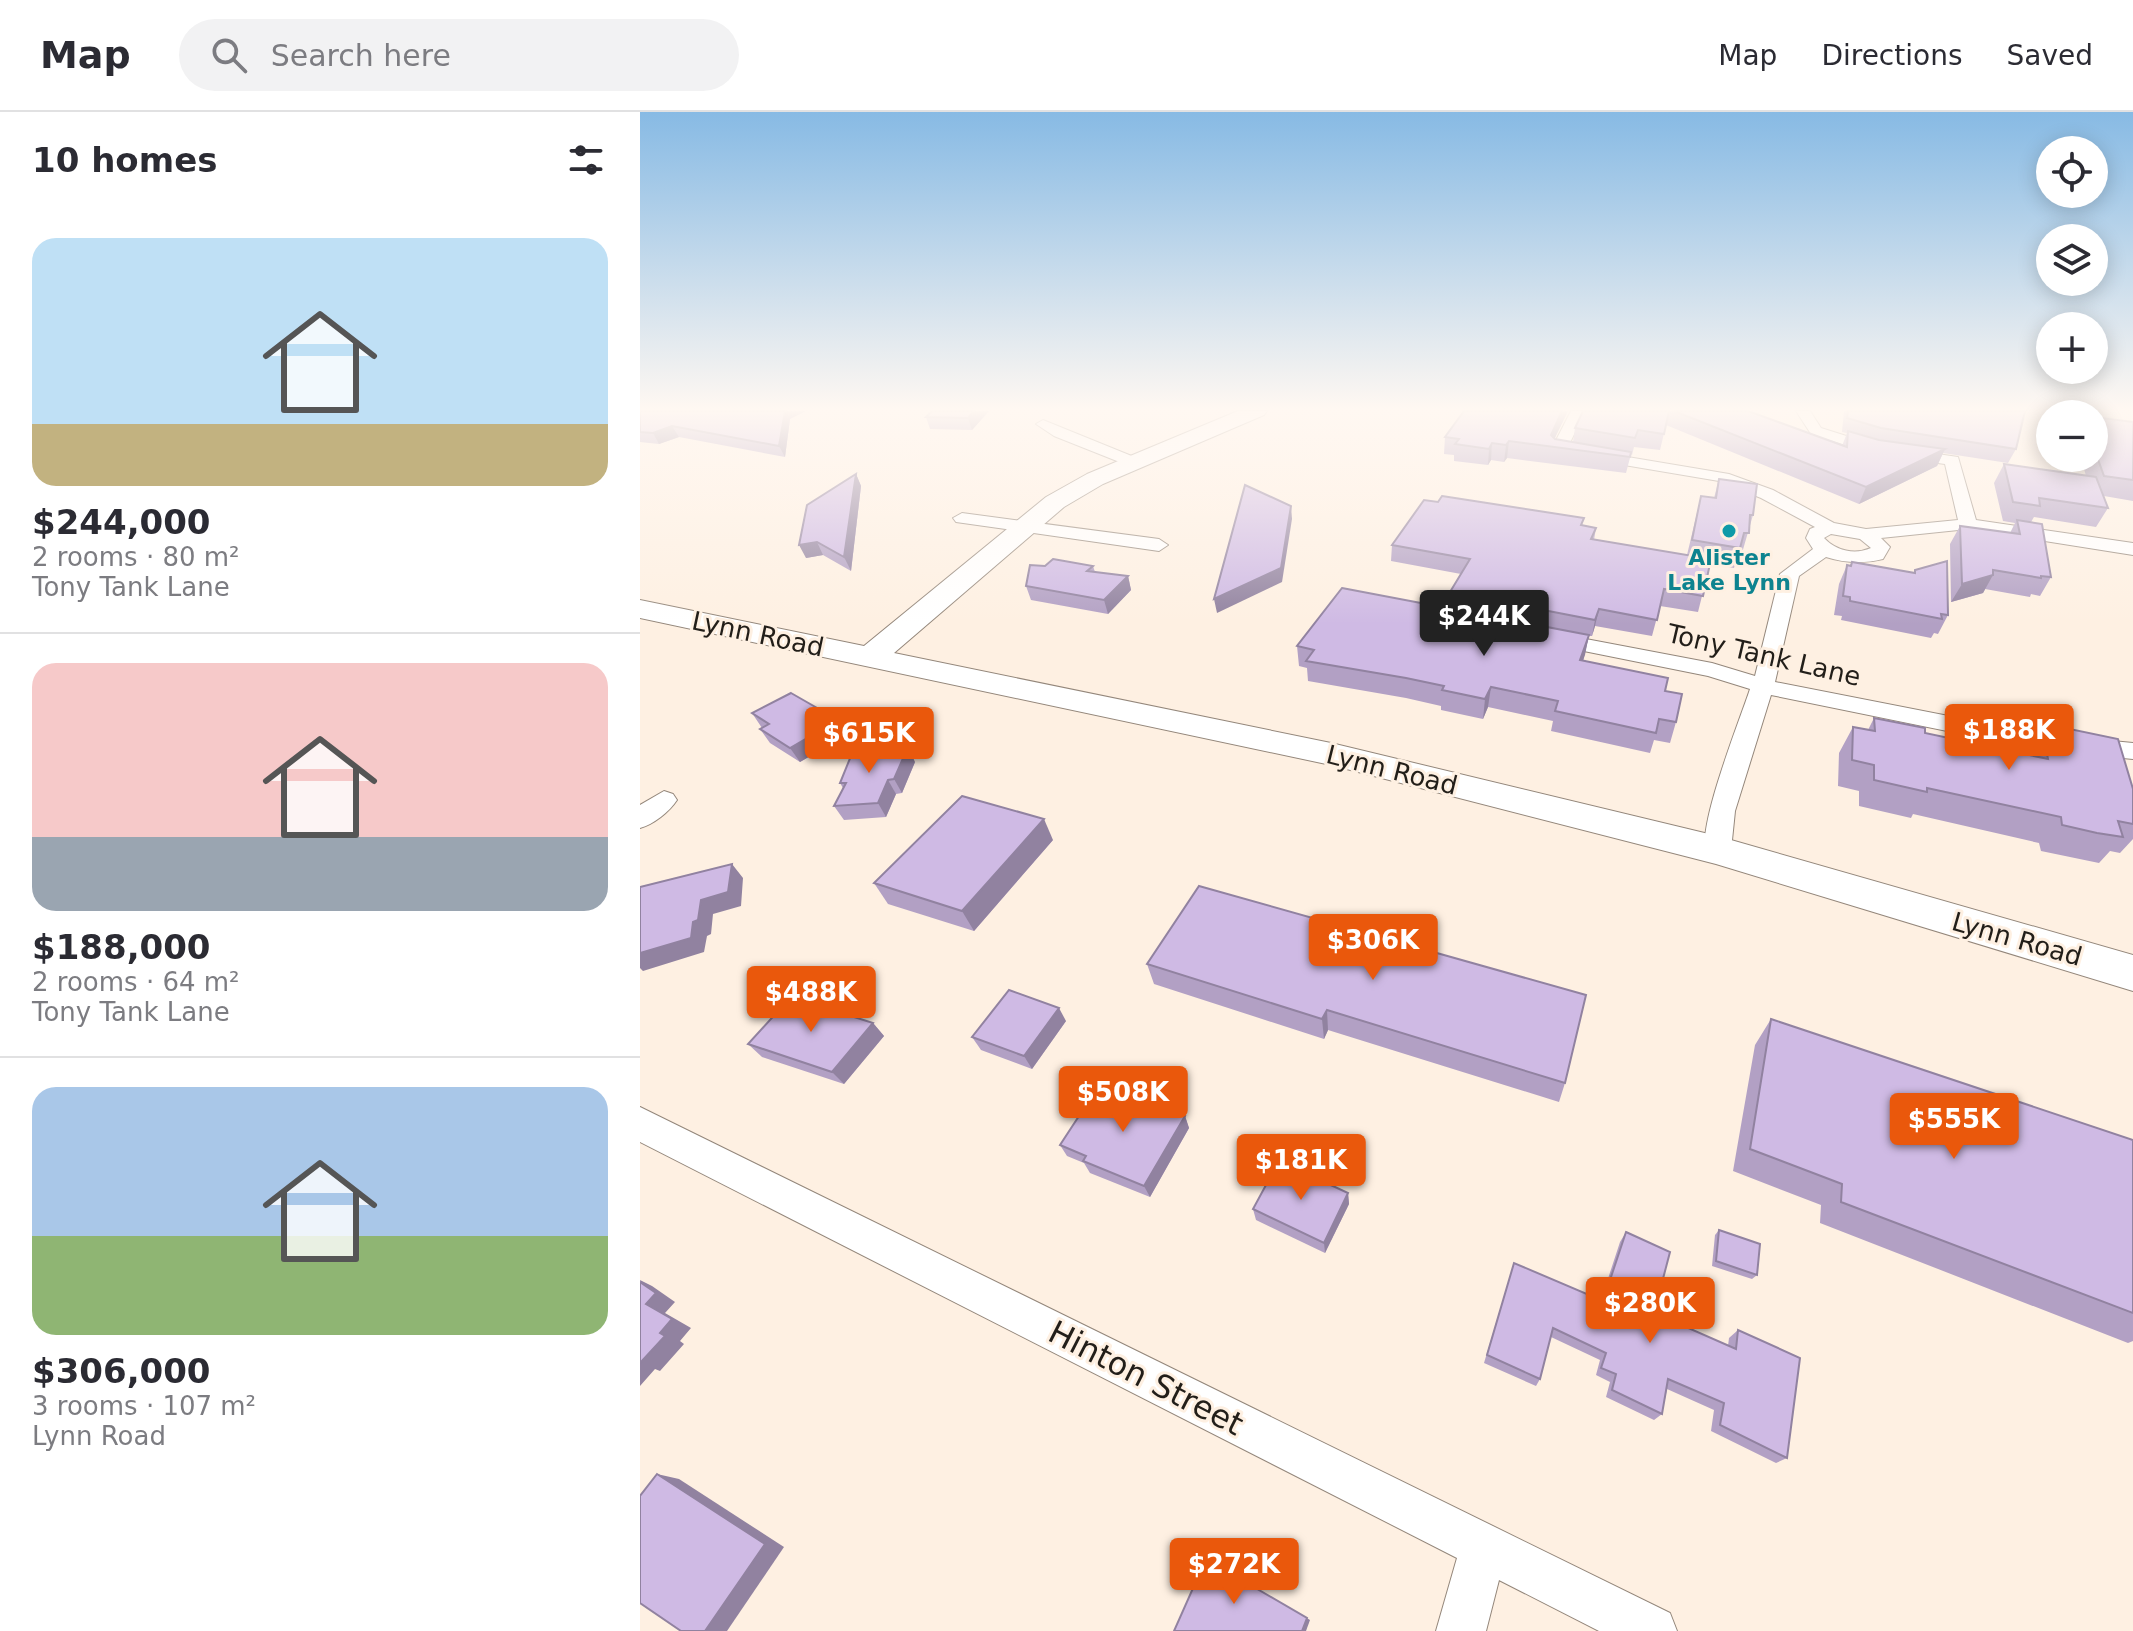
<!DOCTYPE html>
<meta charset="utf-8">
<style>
body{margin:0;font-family:"DejaVu Sans",sans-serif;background:#f2f2f3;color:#2b2b33;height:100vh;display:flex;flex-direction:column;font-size:30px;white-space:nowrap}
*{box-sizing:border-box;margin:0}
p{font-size:26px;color:#7c7c81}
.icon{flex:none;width:44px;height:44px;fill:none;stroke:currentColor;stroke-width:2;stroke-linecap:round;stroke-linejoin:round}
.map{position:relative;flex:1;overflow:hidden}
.sheet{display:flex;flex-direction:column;background:#fff;width:640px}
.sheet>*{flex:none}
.controls{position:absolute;left:1396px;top:24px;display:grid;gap:16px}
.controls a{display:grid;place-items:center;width:72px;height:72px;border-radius:50%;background:#fff;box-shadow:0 4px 20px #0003;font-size:40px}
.price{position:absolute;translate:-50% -68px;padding:0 18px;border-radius:8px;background:#ea580c;color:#fff;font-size:26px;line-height:52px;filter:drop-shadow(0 2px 4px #0008)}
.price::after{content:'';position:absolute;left:50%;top:48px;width:24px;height:18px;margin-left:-12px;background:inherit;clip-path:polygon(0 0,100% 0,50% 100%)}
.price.selected{background:#222;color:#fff}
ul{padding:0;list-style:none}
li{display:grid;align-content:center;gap:16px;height:424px;padding:0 32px}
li+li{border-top:2px solid #e1e1e2}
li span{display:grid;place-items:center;height:248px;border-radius:24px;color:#555}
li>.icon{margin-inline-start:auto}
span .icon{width:144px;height:144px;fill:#fffc;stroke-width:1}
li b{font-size:34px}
h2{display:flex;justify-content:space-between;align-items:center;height:96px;padding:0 32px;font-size:34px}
header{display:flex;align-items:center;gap:48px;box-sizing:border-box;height:112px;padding:0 40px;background:#fff;border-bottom:2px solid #e1e1e2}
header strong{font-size:38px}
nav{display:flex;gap:44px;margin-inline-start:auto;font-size:28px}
.search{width:560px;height:72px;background:#f2f2f3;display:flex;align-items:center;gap:20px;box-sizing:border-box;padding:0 28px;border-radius:44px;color:#7c7c81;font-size:30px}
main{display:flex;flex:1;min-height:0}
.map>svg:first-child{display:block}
</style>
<header>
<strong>Map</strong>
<div class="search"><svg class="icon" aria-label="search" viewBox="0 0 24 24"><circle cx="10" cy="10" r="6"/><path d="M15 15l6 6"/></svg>Search here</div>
<nav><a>Map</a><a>Directions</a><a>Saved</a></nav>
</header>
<main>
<section class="sheet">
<h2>10 homes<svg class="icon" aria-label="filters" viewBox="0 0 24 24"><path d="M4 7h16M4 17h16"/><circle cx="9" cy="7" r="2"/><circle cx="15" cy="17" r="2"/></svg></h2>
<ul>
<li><span style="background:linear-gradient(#bfe0f5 75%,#c2b280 0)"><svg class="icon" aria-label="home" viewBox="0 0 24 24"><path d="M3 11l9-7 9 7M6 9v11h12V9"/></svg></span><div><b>$244,000</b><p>2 rooms · 80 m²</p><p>Tony Tank Lane</p></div></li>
<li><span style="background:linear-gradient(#f6c9c9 70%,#9aa5b1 0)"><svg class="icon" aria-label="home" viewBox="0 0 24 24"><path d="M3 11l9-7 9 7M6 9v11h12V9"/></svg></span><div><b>$188,000</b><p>2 rooms · 64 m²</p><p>Tony Tank Lane</p></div></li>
<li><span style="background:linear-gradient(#a9c7e8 60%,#8fb573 0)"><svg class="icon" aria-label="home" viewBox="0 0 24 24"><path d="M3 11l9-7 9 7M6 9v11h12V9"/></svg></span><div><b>$306,000</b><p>3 rooms · 107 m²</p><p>Lynn Road</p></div></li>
</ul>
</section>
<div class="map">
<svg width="1493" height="1519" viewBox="0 0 1493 1519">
<rect width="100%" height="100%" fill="#fef0e2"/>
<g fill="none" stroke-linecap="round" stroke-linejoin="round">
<defs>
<g id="street">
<path d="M931,299h14l-17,36 161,27 44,16 61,33 32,6 92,-9 -13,-56 -72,-10 -62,-20 -15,-23h14l11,17 54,17 83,12 18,63 157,23v12l-165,-26 -87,9 9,9 -7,12c-20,5 -38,4 -57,-2l-27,19 -24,106 265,52 93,9v16l-93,-9 -269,-55 -36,116 -4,39 -4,7 -10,3 -10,-3c-13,-24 33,-137 43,-168l-42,-13 -159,-32 -11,-6 11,-6 163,31 43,13 25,-102 33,-25 -7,-11 4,-9 5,-2 -54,-29 -42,-17 -166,-28 -2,-3zM1191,422l29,5 11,9c-16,7 -35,3 -47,-10z"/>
<polygon points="403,308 499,347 501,350 499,353 487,353 414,324 396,312"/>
<polygon points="322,401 519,427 528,433 519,439 316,410 313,406"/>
<path d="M24,679l9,3 4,6c-8,12 -23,24 -37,28v-23z"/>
<polygon points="0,995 1030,1501 1037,1519 959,1519 859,1468 846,1519 796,1519 817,1446 0,1030"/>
</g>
<polygon id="secondary" points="598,299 627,299 624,303 463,372 424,395 254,541 691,631 1077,724 1493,843 1493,879 1076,752 691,653 0,506 0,488 224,534 406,385 447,362"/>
</defs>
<use href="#street" stroke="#94877b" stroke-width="2"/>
<use href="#secondary" stroke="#94877b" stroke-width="2"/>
<use href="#street" fill="#fff" fill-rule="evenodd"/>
<use href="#secondary" fill="#fff" fill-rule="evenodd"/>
</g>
<g fill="#b2a0c4">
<polygon points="0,299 150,307 145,345 39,325 19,332 0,330"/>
<polygon points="292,299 349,299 332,318 290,317 286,305"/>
<polygon points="928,299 914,327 933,330 935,316 943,299 1108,299 1202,334 1207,321 1202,320 1204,299 1385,299 1376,337 1368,351 1303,341 1297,354 1219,392 1026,313 1020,338 994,335 992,343 991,342 986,361 867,346 864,350 851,348 848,353 814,349 814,343 804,342 805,325"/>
<polygon points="1454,305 1493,310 1493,389 1464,384 1468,396 1456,415 1394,405 1391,410 1411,465 1400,484 1391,482 1390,485 1345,477 1343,481 1311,490 1310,432 1320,414 1370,421 1375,411 1363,409 1354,371 1364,352 1446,364 1441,346 1454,346"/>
<polygon points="216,362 221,374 211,459 183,443 166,446"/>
<polygon points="1079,367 1113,403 1102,441 1099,440 1094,456 1070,452 1058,500 1020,494 1012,524 955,514 952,524 949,524 943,549 1025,579 1036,610 1030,631 1014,628 1010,641 911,619 913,609 848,595 843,607 801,598 801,594 766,586 668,569 667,556 659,554 657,534 809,496 810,480 821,462 751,449 752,433 943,414 956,416 954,428 1047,443 1061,384 1074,386"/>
<polygon points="1212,450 1274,461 1275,458 1308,503 1298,522 1294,521 1291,526 1201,508 1202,504 1194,503 1199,472 1207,453 1210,454"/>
<polygon points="405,454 453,454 455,460 488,464 491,478 468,502 391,488 386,474"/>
<polygon points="112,601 198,608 206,623 160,650 130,631 120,617 122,616"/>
<polygon points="1234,606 1285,621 1383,642 1383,638 1401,611 1493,677 1493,727 1480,741 1470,739 1459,751 1401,739 1399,731 1273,702 1271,706 1219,694 1219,679 1198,674 1199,641 1213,615 1228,618"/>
<polygon points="275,650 262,681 256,682 246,705 204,708 194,694 203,676 200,671"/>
<polygon points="413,728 334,819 248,792 234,771"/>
<polygon points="559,774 925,971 919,990 688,918 684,927 514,872 507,852"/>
<polygon points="1131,907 1493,1028 1493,1229 1488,1231 1180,1111 1181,1093 1093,1059 1115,933"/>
<polygon points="426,909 392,957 341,938 332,925"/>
<polygon points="233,911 244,924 204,972 122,945 108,932"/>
<polygon points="545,1004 549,1016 510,1085 450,1061 444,1051 427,1044 420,1033"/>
<polygon points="708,1081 709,1092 685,1141 616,1108 613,1097"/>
<polygon points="1079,1118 1117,1163 1112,1167 1072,1154 1075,1123"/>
<polygon points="986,1120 1019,1182 1039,1212 1088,1234 1089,1226 1098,1218 1147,1346 1136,1351 1071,1319 1074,1298 1027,1277 1022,1302 1014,1308 966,1285 970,1270 956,1263 960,1248 911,1225 900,1267 896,1274 844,1251 874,1151 961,1188 980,1130"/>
</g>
<g fill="#9182a0">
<polygon points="145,299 166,299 150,307 145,345 139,334"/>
<polygon points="334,299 349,299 332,318 328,306"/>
<polygon points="922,299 928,299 911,334 911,323"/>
<polygon points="32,314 39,325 19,332 13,321"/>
<polygon points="869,329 867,346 864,350 866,333"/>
<polygon points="852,331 851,348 848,353 849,337"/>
<polygon points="1305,337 1297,354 1219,392 1226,375"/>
<polygon points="216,362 221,374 211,459 204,445"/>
<polygon points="651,394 652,407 642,470 577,501 574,487"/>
<polygon points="177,430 183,443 166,446 159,433"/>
<polygon points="1353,463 1343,481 1311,490 1322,472"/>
<polygon points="488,464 491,478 468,502 464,488"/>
<polygon points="959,497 955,514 952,524 955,508"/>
<polygon points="949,523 945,543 936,568 940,548"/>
<polygon points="851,575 848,595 843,607 845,587"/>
<polygon points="198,608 206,623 160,650 150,636"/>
<polygon points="268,635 275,650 262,681 254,667"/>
<polygon points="248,668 256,682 246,705 238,691"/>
<polygon points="404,707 413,728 334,819 322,799"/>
<polygon points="92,752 103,766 101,794 73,802 71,822 67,824 64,840 3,859 0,856 0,840 53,810 61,788"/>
<polygon points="419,896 426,909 392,957 384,944"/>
<polygon points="687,898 688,918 684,927 682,907"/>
<polygon points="233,911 244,924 204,972 192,960"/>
<polygon points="545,1004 549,1016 510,1085 504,1074"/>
<polygon points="708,1081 709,1092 685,1141 684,1131"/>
<polygon points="0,1168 12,1174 35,1190 25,1201 51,1216 40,1229 44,1232 20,1259 15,1257 0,1274 0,1251 20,1221 6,1192"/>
<polygon points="17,1362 39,1367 144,1435 87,1519 65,1519"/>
<polygon points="566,1447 670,1508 666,1519 662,1519"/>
</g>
<g fill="#cfbae4" stroke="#9182a0" stroke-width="2">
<polygon points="0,299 145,299 139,334 32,314 13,321 0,320"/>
<polygon points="292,299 334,299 328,306 286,305"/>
<polygon points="824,299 922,299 911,323 915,327 991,340 990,345 869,329 866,333 852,331 849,337 815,332 819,327 805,325"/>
<polygon points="943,299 1029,299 1024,322 998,318 995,326 935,316"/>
<polygon points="1034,299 1108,299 1207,335 1208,319 1239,328 1305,337 1226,375"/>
<polygon points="1208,299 1385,299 1376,337 1241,316 1207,306"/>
<polygon points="1454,305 1493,310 1493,368 1464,364 1454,336"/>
<polygon points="1364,352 1456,365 1468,396 1399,386 1400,394 1373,390"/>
<polygon points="216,362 204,445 177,430 159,433 167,393"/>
<polygon points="1079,367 1117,372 1113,403 1110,403 1109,421 1104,421 1100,436 1052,428 1061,384 1076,386"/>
<polygon points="605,373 651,394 641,456 574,487"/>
<polygon points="802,384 944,406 941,413 956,416 951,427 1071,447 1063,484 1024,477 1017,508 959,497 955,508 810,480 830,447 752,433 784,388 798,390"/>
<polygon points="1377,408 1402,412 1411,465 1401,464 1401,466 1353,458 1353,463 1322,472 1320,414 1380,422"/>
<polygon points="413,447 453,454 447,459 488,464 464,488 386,474 390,453 405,454"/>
<polygon points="1307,449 1308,503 1301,502 1302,507 1210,489 1210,485 1203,484 1207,453 1211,454 1212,450 1275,461 1275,458"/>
<polygon points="702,476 949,523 940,548 1028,566 1025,579 1042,582 1036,610 1019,607 1016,621 915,599 918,589 851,575 845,587 802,578 804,574 766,566 666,549 674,538 657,534"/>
<polygon points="151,581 198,608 150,636 120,617 129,612 112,601"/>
<polygon points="1234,606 1285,616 1285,621 1408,647 1401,611 1478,627 1493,677 1493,712 1478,709 1483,725 1457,721 1422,713 1421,705 1287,676 1287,680 1234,668 1234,653 1212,648 1213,615 1235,619"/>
<polygon points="268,635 254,667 248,668 238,691 194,694 206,671 200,671 213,639"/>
<polygon points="322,684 404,707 322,799 234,771"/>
<polygon points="92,752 88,780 61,788 58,808 53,810 51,826 0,841 0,775"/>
<polygon points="559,774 946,883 925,971 687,898 682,907 507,852"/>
<polygon points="369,878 419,896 384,944 332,925"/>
<polygon points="151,885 233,911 192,960 108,932"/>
<polygon points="1131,907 1493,1028 1493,1201 1201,1090 1202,1072 1110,1037"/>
<polygon points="460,972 545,1004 504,1074 443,1049 446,1044 420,1033"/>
<polygon points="639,1049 708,1081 684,1131 613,1097"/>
<polygon points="1079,1118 1120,1132 1117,1163 1076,1149"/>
<polygon points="986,1120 1030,1140 1019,1182 1043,1193 1039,1212 1096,1237 1098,1218 1160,1246 1147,1346 1080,1313 1084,1291 1028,1267 1022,1302 972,1278 976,1262 961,1256 966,1241 913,1216 900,1267 847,1243 874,1151 963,1189"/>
<polygon points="0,1170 16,1181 6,1192 32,1207 20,1221 25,1224 0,1251"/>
<polygon points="17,1362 125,1432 65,1519 41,1519 0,1491 0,1384"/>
<polygon points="566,1447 667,1506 662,1519 534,1519"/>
</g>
<linearGradient id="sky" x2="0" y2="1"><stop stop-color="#87bae4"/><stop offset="0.58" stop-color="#fff8f2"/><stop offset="1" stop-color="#fff8f2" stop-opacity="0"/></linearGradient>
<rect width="1493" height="512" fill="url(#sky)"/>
<circle fill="#0f9aa8" stroke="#fef0e2" stroke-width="3" cx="1089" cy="419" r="8"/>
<g text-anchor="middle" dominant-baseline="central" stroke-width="6" stroke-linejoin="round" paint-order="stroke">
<g font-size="22" font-weight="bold" fill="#0d838f" stroke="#fef0e2">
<text x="1089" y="445">Alister<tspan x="1089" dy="25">Lake Lynn</tspan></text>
</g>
<g font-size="26" fill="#221e19" stroke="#fef0e2">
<text transform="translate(118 522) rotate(12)">Lynn Road</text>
<text transform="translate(1124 543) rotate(13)">Tony Tank Lane</text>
<text transform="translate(752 658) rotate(14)">Lynn Road</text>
<text transform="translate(1377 827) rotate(16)">Lynn Road</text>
</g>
<g font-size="32" fill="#221e19" stroke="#fef0e2">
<text transform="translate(506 1266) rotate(27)">Hinton Street</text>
</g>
</g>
</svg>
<div class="controls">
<a><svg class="icon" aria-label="locate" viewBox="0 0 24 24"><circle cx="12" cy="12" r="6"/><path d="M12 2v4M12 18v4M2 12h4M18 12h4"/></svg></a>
<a><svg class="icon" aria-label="layers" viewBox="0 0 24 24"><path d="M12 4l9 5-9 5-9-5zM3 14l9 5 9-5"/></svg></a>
<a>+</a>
<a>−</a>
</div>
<b class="price selected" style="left:844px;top:546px">$244K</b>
<b class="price" style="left:1369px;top:660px">$188K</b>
<b class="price" style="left:229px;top:663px">$615K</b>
<b class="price" style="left:733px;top:870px">$306K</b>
<b class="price" style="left:171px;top:922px">$488K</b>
<b class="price" style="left:483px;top:1022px">$508K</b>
<b class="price" style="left:1314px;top:1049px">$555K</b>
<b class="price" style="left:661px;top:1090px">$181K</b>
<b class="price" style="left:1010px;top:1233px">$280K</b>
<b class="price" style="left:594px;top:1494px">$272K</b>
</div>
</main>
